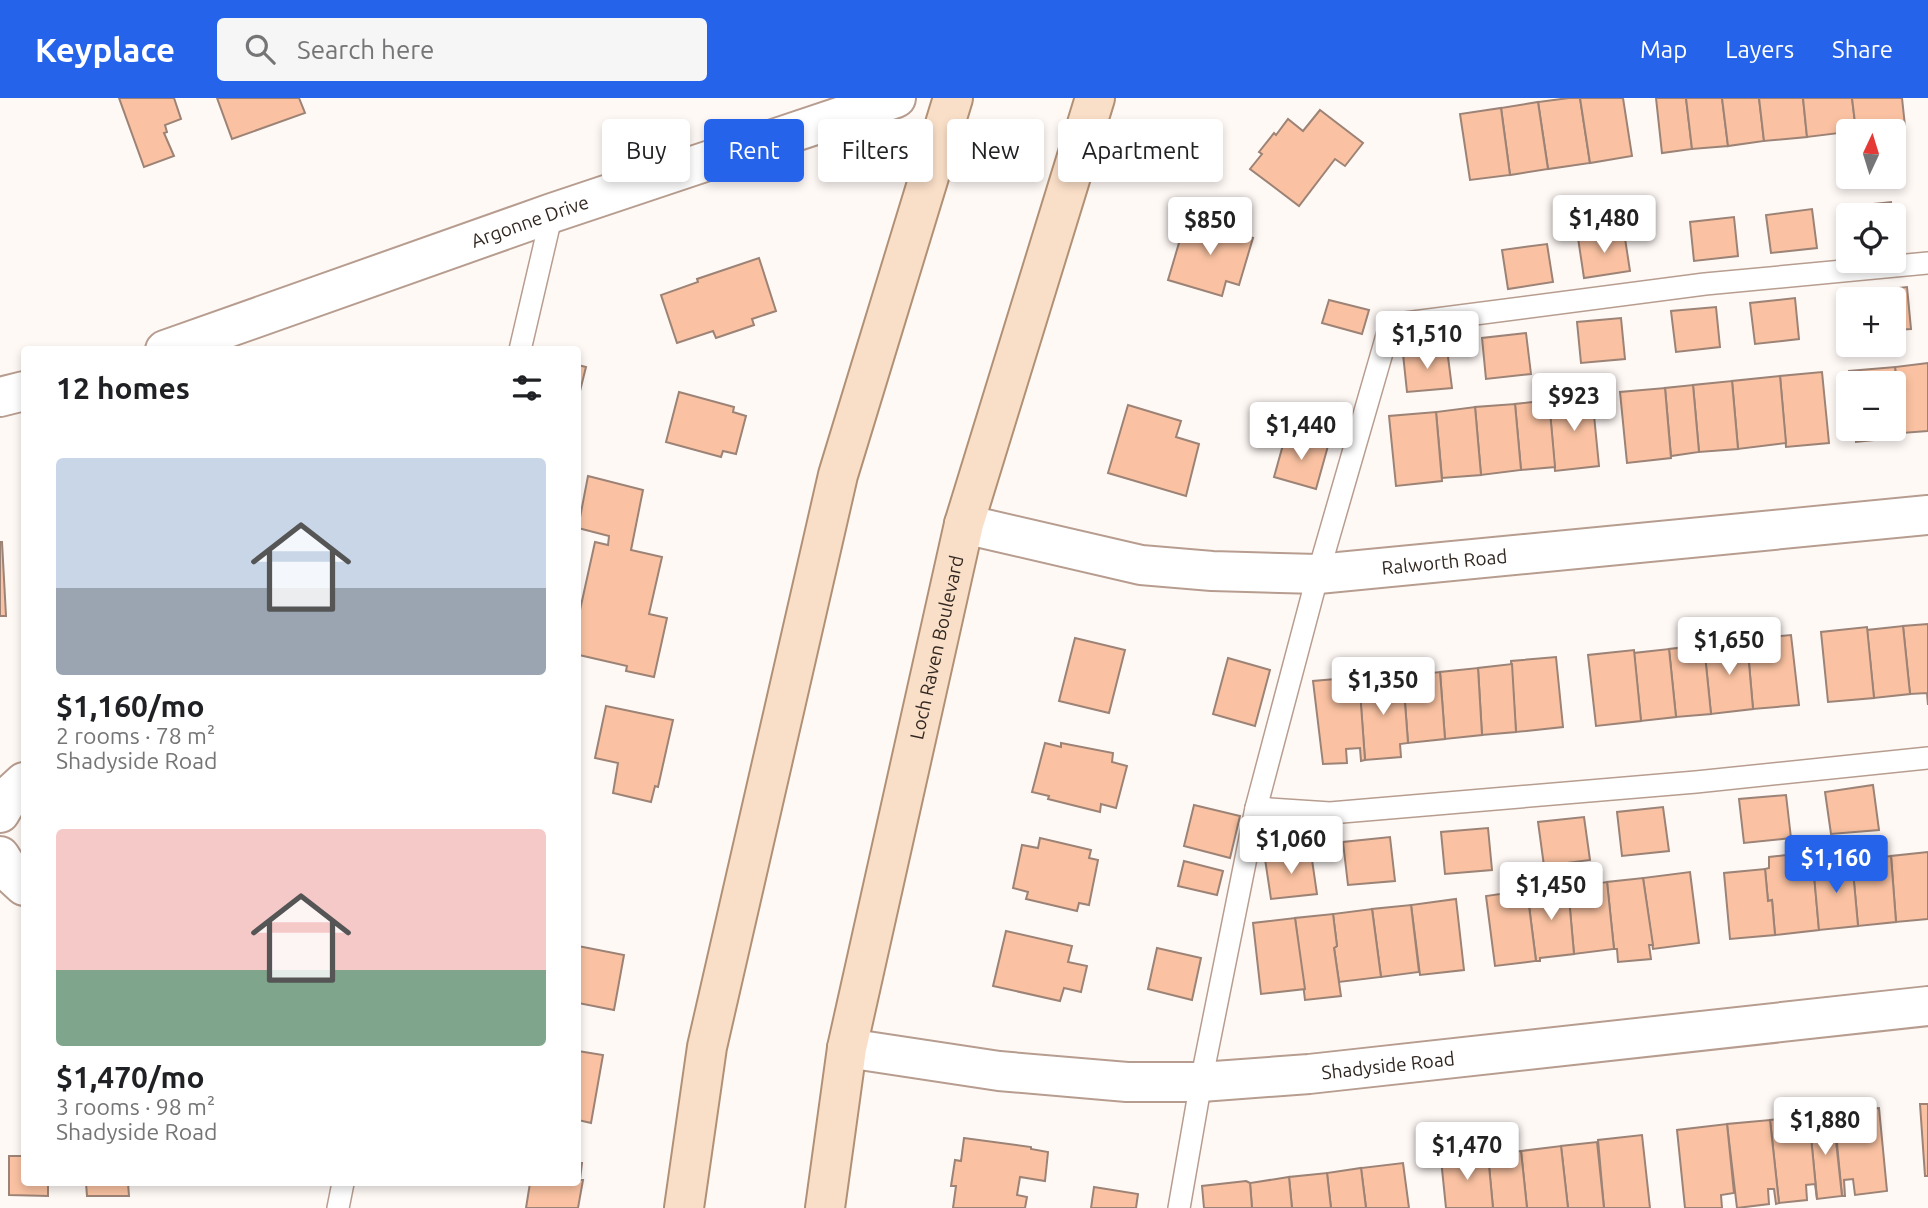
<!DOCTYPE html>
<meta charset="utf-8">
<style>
body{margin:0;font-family:Ubuntu,sans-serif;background:#f6f6f6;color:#202124;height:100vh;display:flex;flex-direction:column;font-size:26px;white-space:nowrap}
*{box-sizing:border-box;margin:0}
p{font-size:23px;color:#757577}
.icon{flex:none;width:38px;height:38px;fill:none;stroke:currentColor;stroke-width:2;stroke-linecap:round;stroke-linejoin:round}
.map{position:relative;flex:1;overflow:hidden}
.drawer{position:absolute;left:21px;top:248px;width:560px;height:840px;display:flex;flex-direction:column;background:#fff;border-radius:7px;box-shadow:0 4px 10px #0003}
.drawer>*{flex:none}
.top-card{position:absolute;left:602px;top:21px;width:665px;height:63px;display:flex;gap:14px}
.needle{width:46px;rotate:4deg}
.tools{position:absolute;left:1836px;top:21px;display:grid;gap:14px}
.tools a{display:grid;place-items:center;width:70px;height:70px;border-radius:7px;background:#fff;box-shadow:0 4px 10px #0003;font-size:35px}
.price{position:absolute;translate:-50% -60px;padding:0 16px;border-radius:7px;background:#fff;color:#222;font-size:23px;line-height:46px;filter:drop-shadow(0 2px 4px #0008)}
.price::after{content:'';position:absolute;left:50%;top:42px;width:21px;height:16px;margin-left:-10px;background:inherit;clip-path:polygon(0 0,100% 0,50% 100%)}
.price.selected{background:#2563eb;color:#fff}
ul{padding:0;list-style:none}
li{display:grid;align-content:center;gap:14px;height:371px;padding:0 35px}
li span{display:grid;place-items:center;height:217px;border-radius:7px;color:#555}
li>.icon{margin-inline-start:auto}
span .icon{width:126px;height:126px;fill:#fffc;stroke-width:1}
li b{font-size:30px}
h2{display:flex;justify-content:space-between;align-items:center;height:84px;padding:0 35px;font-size:30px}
.chip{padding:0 24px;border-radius:7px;background:#fff;box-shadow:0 4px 10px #0003;font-size:24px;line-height:63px}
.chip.selected{background:#2563eb;color:#fff}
header{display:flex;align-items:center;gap:42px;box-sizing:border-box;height:98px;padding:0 35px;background:#2563eb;color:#fff}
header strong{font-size:33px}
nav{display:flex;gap:38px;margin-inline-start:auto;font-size:24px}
.search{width:490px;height:63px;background:#f6f6f6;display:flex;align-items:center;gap:18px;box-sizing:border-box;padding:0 24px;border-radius:7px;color:#757577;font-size:26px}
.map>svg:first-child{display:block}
</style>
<header>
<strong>Keyplace</strong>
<div class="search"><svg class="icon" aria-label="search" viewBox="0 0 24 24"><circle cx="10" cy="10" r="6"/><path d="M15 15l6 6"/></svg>Search here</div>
<nav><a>Map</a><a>Layers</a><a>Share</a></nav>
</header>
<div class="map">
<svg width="1928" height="1110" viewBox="0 0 1928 1110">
<rect width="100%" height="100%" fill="#fff9f6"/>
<g fill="#fac2a2" stroke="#9c8376" stroke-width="2">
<polygon points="119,0 174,0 181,21 165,27 167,34 164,35 174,58 144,69"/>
<polygon points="217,0 299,0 305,15 232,41"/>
<polygon points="1569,0 1580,0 1590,65 1548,71 1538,4"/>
<polygon points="1580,0 1623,0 1632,58 1590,65"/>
<polygon points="1656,0 1686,0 1692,51 1662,55"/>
<polygon points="1686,0 1722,0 1728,48 1692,51"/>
<polygon points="1722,0 1759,0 1764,43 1728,48"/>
<polygon points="1759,0 1803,0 1807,39 1764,43"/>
<polygon points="1803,0 1852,0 1856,33 1807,39"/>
<polygon points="1852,0 1902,0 1905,28 1856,33"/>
<polygon points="1538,4 1548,71 1510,77 1501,10"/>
<polygon points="1501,10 1510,77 1470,82 1460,16"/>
<polygon points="1320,12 1363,45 1345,68 1335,61 1299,108 1250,71 1262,56 1259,54 1274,35 1276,37 1288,21 1303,33"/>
<polygon points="1891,104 1892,117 1848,117 1848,127 1846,109"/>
<polygon points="1812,111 1817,150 1771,155 1766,117"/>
<polygon points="1187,118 1253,140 1239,187 1226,183 1222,198 1168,182"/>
<polygon points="1734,119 1738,158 1694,163 1690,124"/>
<polygon points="1624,134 1630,173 1584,180 1578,140"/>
<polygon points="1547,146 1553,184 1508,191 1502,152"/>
<polygon points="759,160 776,213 752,221 754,227 716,240 713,233 677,245 661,197 698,184 697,181"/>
<polygon points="1907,189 1911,231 1894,232 1894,201 1863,201 1862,194"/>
<polygon points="1795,200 1799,241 1755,246 1750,205"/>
<polygon points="1329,202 1369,212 1362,236 1322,225"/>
<polygon points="1716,209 1720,249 1676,254 1671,213"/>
<polygon points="1621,220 1625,261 1581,265 1577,224"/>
<polygon points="1526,235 1531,276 1486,281 1482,240"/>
<polygon points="1447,251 1452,290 1407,294 1403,256"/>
<polygon points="1928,265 1928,333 1902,335 1895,269"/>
<polygon points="578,267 586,269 580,293 578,293"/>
<polygon points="1895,269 1902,339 1856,344 1855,331 1894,331 1894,285 1850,285 1849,273"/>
<polygon points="1822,274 1829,345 1786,349 1780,278"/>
<polygon points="1780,278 1786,345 1738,351 1732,283"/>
<polygon points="1732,283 1738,351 1699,354 1693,287"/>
<polygon points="1693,287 1699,354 1671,358 1665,290"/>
<polygon points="1665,290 1671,360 1627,365 1620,294"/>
<polygon points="679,294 734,309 733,314 746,318 736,356 723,353 721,359 666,344"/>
<polygon points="1592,297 1599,368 1555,373 1549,302"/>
<polygon points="1549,302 1555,369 1521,372 1515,306"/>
<polygon points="1515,306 1521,372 1481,377 1475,309"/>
<polygon points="1128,307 1181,323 1176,339 1199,346 1186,398 1108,375"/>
<polygon points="1475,309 1481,377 1442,380 1436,314"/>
<polygon points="1436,314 1442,383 1396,388 1389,318"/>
<polygon points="1286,336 1328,348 1316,391 1274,379"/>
<polygon points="588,378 643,392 631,452 662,459 649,516 667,520 654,579 626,573 627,568 579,557 578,562 578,511 580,512 595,444 608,447 609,438 578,430"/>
<polygon points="0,444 2,444 6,518 0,518"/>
<polygon points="1928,526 1928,607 1927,595 1910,596 1903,528"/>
<polygon points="1903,528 1910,596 1874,600 1867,532"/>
<polygon points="1867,529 1874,600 1828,604 1821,534"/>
<polygon points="1791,537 1799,607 1753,611 1747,541"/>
<polygon points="1075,540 1125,552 1109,615 1059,603"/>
<polygon points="1747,543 1753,611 1711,616 1704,547"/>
<polygon points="1704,547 1711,616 1676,619 1669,551"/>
<polygon points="1669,551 1676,619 1641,623 1634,555"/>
<polygon points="1634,552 1641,623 1596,628 1588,557"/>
<polygon points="1556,559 1563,629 1516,634 1511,563"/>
<polygon points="1228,560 1270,572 1255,628 1213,616"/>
<polygon points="1512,566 1516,634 1482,637 1478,570"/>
<polygon points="1478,570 1482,637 1445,641 1440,574"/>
<polygon points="1440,574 1445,641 1408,645 1403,578"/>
<polygon points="1403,578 1408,645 1400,646 1401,659 1365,662 1359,582"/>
<polygon points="1359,579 1365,662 1361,663 1360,650 1346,651 1347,665 1323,666 1313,583"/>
<polygon points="606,608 673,622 658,689 655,688 651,704 613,695 618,665 595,660"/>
<polygon points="1045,645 1061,649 1061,645 1113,655 1112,664 1127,668 1116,710 1101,706 1100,714 1048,701 1049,698 1032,694"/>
<polygon points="1873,687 1879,732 1831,736 1825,694"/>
<polygon points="1786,697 1791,740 1744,745 1739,701"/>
<polygon points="1194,707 1240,718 1230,760 1184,748"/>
<polygon points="1663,709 1669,753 1622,758 1617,714"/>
<polygon points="1584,719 1590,762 1544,768 1538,724"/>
<polygon points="1488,730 1492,772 1445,776 1441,734"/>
<polygon points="1390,739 1395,783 1348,787 1343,744"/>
<polygon points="1040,740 1091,752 1089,760 1098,762 1089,807 1079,805 1077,813 1026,801 1028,794 1013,790 1022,747 1038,750"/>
<polygon points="1812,754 1819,832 1775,837 1772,802 1768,803 1765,771 1769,770 1769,759"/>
<polygon points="1928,754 1928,821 1896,824 1891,758"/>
<polygon points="1311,755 1317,796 1271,801 1265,761"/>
<polygon points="1891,758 1896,824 1858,828 1852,762"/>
<polygon points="1852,762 1858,828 1819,832 1813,766"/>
<polygon points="1184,763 1223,773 1217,797 1178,788"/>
<polygon points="1765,771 1768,803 1772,802 1775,837 1730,841 1724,775"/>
<polygon points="1690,774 1699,845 1653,851 1643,780"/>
<polygon points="1643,780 1653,847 1649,847 1651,861 1618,864 1617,851 1614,851 1607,784"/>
<polygon points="1607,784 1614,851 1574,856 1568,789"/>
<polygon points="1568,789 1574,856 1540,860 1540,863 1536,863 1527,792"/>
<polygon points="1527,792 1536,863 1495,868 1486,798"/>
<polygon points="1456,801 1464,872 1420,877 1411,807"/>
<polygon points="1411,807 1419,874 1381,879 1372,811"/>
<polygon points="1372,811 1381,879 1339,884 1334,850 1337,848 1333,816"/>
<polygon points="1333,816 1337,848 1334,850 1341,898 1305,902 1295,820"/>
<polygon points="1295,820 1305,891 1261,896 1253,825"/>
<polygon points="1006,833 1072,848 1068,864 1087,868 1081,894 1064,890 1060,903 993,888"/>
<polygon points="578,848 624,857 614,912 578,905"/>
<polygon points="1157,850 1201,860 1192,902 1148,891"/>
<polygon points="578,953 603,957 591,1025 578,1022"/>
<polygon points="1920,1006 1928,1006 1928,1078 1925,1078"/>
<polygon points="1879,1010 1887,1093 1855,1097 1853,1081 1844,1082 1845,1098 1842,1098 1834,1014"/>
<polygon points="1833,1016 1842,1098 1817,1101 1809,1018"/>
<polygon points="1809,1018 1817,1101 1815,1086 1806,1087 1807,1102 1779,1105 1770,1022"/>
<polygon points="1770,1022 1779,1105 1776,1106 1774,1091 1768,1091 1769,1106 1737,1110 1727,1026"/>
<polygon points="1727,1026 1734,1095 1721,1097 1722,1110 1685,1110 1677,1032"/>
<polygon points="1642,1037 1650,1110 1604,1110 1598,1042"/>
<polygon points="964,1040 1031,1049 1031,1051 1048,1054 1045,1083 1020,1079 1017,1097 1027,1099 1025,1110 953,1110 956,1088 951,1088 955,1062 961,1063"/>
<polygon points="1597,1044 1604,1110 1568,1110 1561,1048"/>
<polygon points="1561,1048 1568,1110 1527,1110 1521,1053"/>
<polygon points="1521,1053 1527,1110 1493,1110 1488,1057"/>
<polygon points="1485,1055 1484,1057 1488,1057 1493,1110 1446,1110 1441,1061"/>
<polygon points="9,1058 24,1058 24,1085 48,1085 48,1098 9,1097"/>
<polygon points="578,1065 582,1065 580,1082 583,1082 578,1110 526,1110 530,1085 578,1085"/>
<polygon points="1403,1065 1409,1110 1366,1110 1361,1070"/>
<polygon points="1361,1070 1366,1110 1331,1110 1327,1075"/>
<polygon points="1327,1075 1331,1110 1292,1110 1289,1079"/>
<polygon points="1289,1079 1292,1110 1252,1110 1250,1085"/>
<polygon points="1246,1083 1250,1085 1252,1110 1204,1110 1202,1088"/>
<polygon points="86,1085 128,1085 129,1098 87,1098"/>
<polygon points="1094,1089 1138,1096 1136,1110 1091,1110"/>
</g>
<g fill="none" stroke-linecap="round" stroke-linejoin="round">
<defs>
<g id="service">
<polyline points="520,252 552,115"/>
<polyline points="1256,710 1330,715 1696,684 1928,660"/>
<polyline points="338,1110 343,1085"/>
<polyline points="1179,1110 1201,984 1256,710 1318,476 1390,227 1705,186 1928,165"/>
</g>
<g id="minor">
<path id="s1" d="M964,426l177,41 71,6 106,3 610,-59"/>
<polyline points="0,715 11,696 24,684"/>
<polyline points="0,758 12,777 24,788"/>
<path id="s2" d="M847,950l152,23 128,11h74l108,-8 619,-68"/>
</g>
<g id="secondary">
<path id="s3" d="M165,252l387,-137 344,-115"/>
<polyline points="0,299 24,293"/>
</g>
<g id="primary">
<polyline points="684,1110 707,949 838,377 953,0"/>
<path id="s4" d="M825,1110l22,-160 117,-524 131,-426"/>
</g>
</defs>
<use href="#service" stroke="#b79d8f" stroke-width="24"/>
<use href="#minor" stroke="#b79d8f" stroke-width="42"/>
<use href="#secondary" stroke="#b79d8f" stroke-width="42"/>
<use href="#primary" stroke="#b19176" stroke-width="42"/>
<use href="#service" stroke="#fff" stroke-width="21"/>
<use href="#minor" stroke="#fff" stroke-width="38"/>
<use href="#secondary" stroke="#fff" stroke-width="38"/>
<use href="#primary" stroke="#fadfc8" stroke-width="38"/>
</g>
<g text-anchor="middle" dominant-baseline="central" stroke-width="5" stroke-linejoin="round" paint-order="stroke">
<g font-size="19" fill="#322822" stroke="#fff9f6">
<text stroke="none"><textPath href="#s3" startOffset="387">Argonne Drive</textPath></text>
<text stroke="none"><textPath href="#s1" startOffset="486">Ralworth Road</textPath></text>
<text stroke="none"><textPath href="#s4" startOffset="572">Loch Raven Boulevard</textPath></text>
<text stroke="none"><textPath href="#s2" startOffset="544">Shadyside Road</textPath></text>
</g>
</g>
</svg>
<div class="tools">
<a><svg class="needle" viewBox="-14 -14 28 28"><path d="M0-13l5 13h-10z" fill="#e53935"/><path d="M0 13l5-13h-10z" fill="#757577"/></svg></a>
<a><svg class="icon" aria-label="locate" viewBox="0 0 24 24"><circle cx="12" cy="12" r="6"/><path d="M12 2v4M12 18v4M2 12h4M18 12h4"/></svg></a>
<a>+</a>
<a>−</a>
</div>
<b class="price" style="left:1604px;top:157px">$1,480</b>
<b class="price" style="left:1210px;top:159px">$850</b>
<b class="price" style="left:1427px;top:273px">$1,510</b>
<b class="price" style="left:1574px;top:335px">$923</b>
<b class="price" style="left:1301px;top:364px">$1,440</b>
<b class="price" style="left:1729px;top:579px">$1,650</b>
<b class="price" style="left:1383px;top:619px">$1,350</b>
<b class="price" style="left:1291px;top:778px">$1,060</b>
<b class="price selected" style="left:1836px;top:797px">$1,160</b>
<b class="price" style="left:1551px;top:824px">$1,450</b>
<b class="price" style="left:1825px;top:1059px">$1,880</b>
<b class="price" style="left:1467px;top:1084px">$1,470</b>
<div class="top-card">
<a class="chip">Buy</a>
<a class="chip selected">Rent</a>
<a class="chip">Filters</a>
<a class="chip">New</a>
<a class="chip">Apartment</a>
</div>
<section class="drawer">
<h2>12 homes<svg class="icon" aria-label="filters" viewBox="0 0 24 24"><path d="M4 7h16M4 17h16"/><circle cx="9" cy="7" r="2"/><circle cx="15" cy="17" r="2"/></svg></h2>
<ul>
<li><span style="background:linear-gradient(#c9d6e8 60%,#9aa5b1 0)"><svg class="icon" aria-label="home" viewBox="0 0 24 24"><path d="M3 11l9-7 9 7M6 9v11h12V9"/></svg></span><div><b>$1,160/mo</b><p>2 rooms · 78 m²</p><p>Shadyside Road</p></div></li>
<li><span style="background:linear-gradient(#f6c9c9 65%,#7fa58c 0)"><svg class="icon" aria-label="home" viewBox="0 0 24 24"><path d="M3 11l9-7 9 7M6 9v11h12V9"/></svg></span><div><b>$1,470/mo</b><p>3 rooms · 98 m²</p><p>Shadyside Road</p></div></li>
</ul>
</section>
</div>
